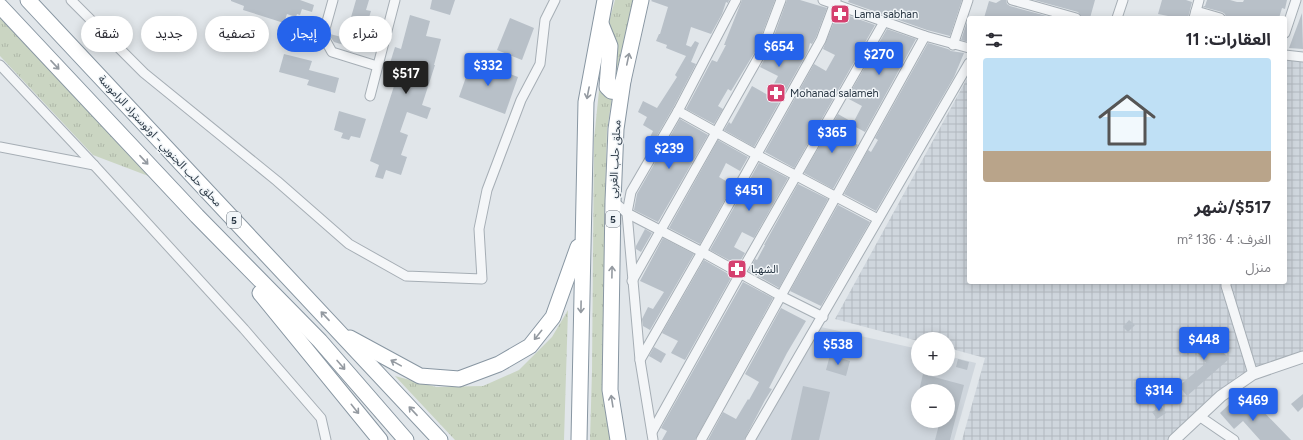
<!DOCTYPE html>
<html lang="ar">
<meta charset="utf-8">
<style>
body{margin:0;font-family:Figtree,"Noto Sans Arabic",sans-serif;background:#f2f2f3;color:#2b2b33;direction:rtl;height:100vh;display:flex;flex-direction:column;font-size:15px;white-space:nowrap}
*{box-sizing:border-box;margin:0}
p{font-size:13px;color:#7c7c81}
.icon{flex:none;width:22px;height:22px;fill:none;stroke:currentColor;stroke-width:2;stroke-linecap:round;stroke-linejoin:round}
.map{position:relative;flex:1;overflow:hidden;direction:ltr}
.sheet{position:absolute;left:967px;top:16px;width:320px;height:268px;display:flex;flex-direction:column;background:#fff;border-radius:4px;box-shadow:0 2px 10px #0003;direction:rtl}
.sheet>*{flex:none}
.top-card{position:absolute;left:12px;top:16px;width:380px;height:36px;direction:rtl;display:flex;gap:8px}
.tools{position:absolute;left:911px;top:332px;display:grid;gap:8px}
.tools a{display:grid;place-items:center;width:44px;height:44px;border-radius:50%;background:#fff;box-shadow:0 2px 10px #0003;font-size:20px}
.price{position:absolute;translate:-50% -34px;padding:0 9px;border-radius:4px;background:#2563eb;color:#fff;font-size:13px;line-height:26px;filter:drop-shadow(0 1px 2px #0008)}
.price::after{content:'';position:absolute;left:50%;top:24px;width:12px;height:9px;margin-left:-6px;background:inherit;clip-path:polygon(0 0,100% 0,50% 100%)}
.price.active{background:#222;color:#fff}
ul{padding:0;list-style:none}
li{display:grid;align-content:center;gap:8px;height:212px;padding:0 16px}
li+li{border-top:1px solid #e1e1e2}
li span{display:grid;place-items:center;height:124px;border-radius:4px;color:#555}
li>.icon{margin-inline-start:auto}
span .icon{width:72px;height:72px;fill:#fffc;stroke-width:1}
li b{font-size:17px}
h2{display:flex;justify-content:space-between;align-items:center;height:48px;padding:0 16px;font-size:17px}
.tag{padding:0 14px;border-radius:18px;background:#fff;box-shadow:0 2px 10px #0003;font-size:14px;line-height:36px}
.tag.active{background:#2563eb;color:#fff}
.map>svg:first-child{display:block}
</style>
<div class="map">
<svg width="1303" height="440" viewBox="0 0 1303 440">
<defs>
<pattern id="industrial-grid" width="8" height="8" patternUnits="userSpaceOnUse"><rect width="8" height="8" fill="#cfd6dd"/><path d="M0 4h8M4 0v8" fill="none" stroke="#b2b8bf"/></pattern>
<pattern id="grass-tufts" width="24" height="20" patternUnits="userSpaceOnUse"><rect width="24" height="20" fill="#cad5c2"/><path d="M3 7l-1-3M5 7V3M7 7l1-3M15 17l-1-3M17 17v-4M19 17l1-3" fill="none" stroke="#aeb7a8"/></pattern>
</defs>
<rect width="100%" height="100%" fill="#e1e6ea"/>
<path fill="#cfd6dd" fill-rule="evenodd" d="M821,327l97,22v20h30v-13l28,7 -22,77h-199zM918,391h30v30h-30z"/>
<polygon fill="url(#industrial-grid)" points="1303,60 1303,353 1239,375 1168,440 962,440 985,358 948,348 948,339 918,339 918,341 835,319 969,75 969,282 1285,282 1285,61"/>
<g fill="url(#grass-tufts)">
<polygon points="615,0 634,0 614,82 616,48 609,22"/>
<polygon points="0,16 151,177 93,155 0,56"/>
<polygon points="603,52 612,98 607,130 605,197 602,390 610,440 590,440 592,371 594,139"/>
<polygon points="568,310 564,440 455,440 395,376 436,387 483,386 519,370 552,337"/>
</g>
<g fill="#b8c0c8">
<polygon points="231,0 300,0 314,5 312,12 302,9 300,15 297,14 296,17 287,14 284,23 243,10 244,6 231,1"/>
<polygon points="356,0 369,0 366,10 371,11 361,43 369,45 367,52 334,42 329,35 330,34 345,38"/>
<polygon points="432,0 455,0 450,15 430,9"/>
<polygon points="652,0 729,0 728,3 726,2 722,14 711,34 691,27 686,45 691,47 695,41 699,43 691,62 696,64 673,108 651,146 647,143 653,131 643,125 647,117 638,112 643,101 657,108 677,77 675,75 686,56 666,48 667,45 656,41 659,34 660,34 668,7 651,1"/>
<polygon points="742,0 775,0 756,50 731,91 728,89 718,106 723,109 714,124 686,109 712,60 717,62 726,45 724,45"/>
<polygon points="787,0 800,0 827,8 816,37 812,44 810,43 808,51 754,147 724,130 729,122 731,124 752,86 768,95 777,78 778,76 760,67 767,55"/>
<polygon points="849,0 962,0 950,36 927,30 848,2"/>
<polygon points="1001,0 1006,0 1007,4 1010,6 1054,18 984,18 989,1 996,3"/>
<polygon points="1034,0 1095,0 1090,18 1081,16 1078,12"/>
<polygon points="1162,0 1186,0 1192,2 1188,18 1178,18 1158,14"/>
<polygon points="1207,0 1230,0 1237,2 1243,2 1244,0 1287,0 1285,9 1282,8 1279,18 1226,18 1225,14 1222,12 1203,7 1204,6 1205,6"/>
<polygon points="838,12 875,25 794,168 765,152 814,64 826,71 835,55 823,49"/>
<polygon points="1302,13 1303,49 1289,48"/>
<polygon points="410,15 430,21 426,36 441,39 434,65 435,65 422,105 431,108 427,119 407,112 400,132 408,135 401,155 407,157 401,175 386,170 383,179 375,177 379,165 370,161 395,83 406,86 411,70 390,63 395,47 401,49"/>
<polygon points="969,16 969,42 961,40"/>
<polygon points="510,18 534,28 522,60 497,50"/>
<polygon points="887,29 916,39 865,132 852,125 862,106 847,98"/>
<polygon points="928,43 948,49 951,51 964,53 954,77 876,211 844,194 868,150 871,152 878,140 875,138"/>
<polygon points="284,54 312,61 309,70 339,78 335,93 307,85 309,80 279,72"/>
<polygon points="472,60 518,77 505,114 459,97"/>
<polygon points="339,111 366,119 360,138 351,136 349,140 341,138 343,133 334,130"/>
<polygon points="838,114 852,122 843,137 858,145 833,189 804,173"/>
<polygon points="680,119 708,135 658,222 634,210 637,194"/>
<polygon points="718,140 748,157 740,171 726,163 719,177 733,185 700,244 669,228"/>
<polygon points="759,163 788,178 754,238 742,232 734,247 745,253 738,265 710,250"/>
<polygon points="798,184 828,199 779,288 749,271 755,259 757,260 758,258 765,245 764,245"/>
<polygon points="838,205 870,222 821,306 790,291"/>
<polygon points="645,229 652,233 641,252 636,249 636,246"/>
<polygon points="663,238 694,254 650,330 643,326 642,319 648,307 653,309 664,292 640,281"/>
<polygon points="704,260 732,276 685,360 671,353 678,341 662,333"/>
<polygon points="743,282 773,298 695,440 662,440 667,431 661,428"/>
<polygon points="781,308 806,321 787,353 769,388 772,389 765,400 744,440 708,440 723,412 736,419 748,399 749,400 759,382 745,374"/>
<polygon points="1129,320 1135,325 1128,332 1123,327"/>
<polygon points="1203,329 1229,359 1187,396 1179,386 1206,363 1188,342"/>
<polygon points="654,347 666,354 661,363 649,356"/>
<polygon points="830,355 850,361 846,376 826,370"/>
<polygon points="958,359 969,362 967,370 956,367"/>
<polygon points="923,374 964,385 950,440 935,440 940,421 948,421 948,391 919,391"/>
<polygon points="803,386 830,392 819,440 791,440"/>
<polygon points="1303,394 1303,407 1298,412 1291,404"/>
<polygon points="1236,398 1251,414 1259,407 1291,440 1260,440 1243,421 1234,429 1220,413"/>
<polygon points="1161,406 1166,413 1157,419 1152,412"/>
</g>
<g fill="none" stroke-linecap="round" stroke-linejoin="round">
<defs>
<g id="minor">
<polyline points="71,0 144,73 277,181 349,244 406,276 482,279 479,229 487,190 521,100 540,64 545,20 555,0"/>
<polyline points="333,0 323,36 332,52 377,66"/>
<polyline points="823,0 925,36 969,48"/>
<polyline points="1012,0 1076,18"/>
<polyline points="1196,11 1220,18"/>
<polyline points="1117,18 1123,0"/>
<polyline points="1194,18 1199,0"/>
<polyline points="1285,33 1296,0"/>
<polyline points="953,45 968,0"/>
<polyline points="1285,55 1303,57"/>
<polyline points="0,65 94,165 244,329 321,418 326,440"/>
<polyline points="370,96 395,0"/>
<polyline points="678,111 757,155 878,219"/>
<polyline points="0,147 94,165"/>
<polyline points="613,201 627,213 702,252 781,296 823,317"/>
<polyline points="632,281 761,53 781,0"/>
<polyline points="1226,282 1226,286 1253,374"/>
<polyline points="640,360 702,252 821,40 836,0"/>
<polyline points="1199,416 1234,440"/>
<polyline points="652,432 740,274 884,22"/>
<polyline points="653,440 640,360 627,213 631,192 678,111 736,0"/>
<polyline points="701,440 925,36"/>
<polyline points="750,440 969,63"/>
</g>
<polyline id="tertiary" points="1174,440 1221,396 1253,374 1303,357"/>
<g id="trunk">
<polyline points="28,0 440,440"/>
<polyline points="0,6 197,216 320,341 406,440"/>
<polyline points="601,24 610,46 607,87 611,91 618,92 623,81"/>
<polyline points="260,293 380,440"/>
<polyline points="350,338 420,376 459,379 499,364 530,346 553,317 578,247"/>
<polyline points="579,440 586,102 605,0"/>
<polyline points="618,440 610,390 613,201 616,129 623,81 641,0"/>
</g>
</defs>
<use href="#minor" stroke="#a6aeb5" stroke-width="11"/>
<use href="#tertiary" stroke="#a6aeb5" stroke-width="13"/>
<use href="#trunk" stroke="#8896a2" stroke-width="17"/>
<use href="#minor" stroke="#f4f6f8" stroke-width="9"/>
<use href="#tertiary" stroke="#f4f6f8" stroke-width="11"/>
<use href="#trunk" stroke="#fff" stroke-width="15"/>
</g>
<defs><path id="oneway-shaft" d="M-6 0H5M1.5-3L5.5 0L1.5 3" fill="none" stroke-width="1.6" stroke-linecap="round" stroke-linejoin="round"/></defs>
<g stroke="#949aa1">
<use href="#oneway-shaft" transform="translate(628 59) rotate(-78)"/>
<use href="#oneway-shaft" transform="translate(55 65) rotate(47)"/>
<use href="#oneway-shaft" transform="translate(588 93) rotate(101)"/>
<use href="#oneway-shaft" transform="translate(144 160) rotate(47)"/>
<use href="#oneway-shaft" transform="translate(612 272) rotate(-89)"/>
<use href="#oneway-shaft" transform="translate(581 307) rotate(91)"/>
<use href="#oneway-shaft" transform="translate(325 316) rotate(-133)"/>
<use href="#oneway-shaft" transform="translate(538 335) rotate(129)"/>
<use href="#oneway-shaft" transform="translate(396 363) rotate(-151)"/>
<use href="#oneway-shaft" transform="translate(341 365) rotate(49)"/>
<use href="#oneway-shaft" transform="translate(612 401) rotate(-99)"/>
<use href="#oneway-shaft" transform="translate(355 409) rotate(51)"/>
<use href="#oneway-shaft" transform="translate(413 411) rotate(-133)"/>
</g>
<defs>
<symbol id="pharmacy-square" viewBox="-11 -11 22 22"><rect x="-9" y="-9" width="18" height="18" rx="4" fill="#d5406f" stroke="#f1f5f8"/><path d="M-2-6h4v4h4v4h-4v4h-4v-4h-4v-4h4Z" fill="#fff"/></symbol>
</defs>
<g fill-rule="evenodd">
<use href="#pharmacy-square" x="829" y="3" width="22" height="22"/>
<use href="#pharmacy-square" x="765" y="82" width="22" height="22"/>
<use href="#pharmacy-square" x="726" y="258" width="22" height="22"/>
</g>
<g text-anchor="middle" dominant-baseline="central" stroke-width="3" stroke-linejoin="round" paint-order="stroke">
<g fill="#f1f5f8" stroke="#646f79" stroke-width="1">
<rect x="606" y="211" width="14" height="16" rx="3"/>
<rect x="227" y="212" width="14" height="16" rx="3"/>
</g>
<g font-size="10" font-weight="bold" fill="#283643">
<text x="613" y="219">5</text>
<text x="234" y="220">5</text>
</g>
<g font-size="11" fill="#283643" stroke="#f1f5f8" text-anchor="start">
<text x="854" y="14">Lama sabhan</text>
<text x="790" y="93">Mohanad salameh</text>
<text x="751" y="269">الشهبا</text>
</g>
<g font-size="11" fill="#283643" stroke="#f1f5f8">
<text transform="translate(160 141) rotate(47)">محلق حلب الجنوبي - اوتوستراد الراموسة</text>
<text transform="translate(615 159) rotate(-87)">محلق حلب الغربي</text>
</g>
</g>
</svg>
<div class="tools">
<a>+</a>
<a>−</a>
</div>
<b class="price" style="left:779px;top:68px">$654</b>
<b class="price" style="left:879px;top:76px">$270</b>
<b class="price" style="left:488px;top:87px">$332</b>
<b class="price active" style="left:406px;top:95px">$517</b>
<b class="price" style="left:832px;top:154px">$365</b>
<b class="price" style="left:669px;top:170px">$239</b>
<b class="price" style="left:749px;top:212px">$451</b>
<b class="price" style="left:1204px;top:361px">$448</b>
<b class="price" style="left:838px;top:366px">$538</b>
<b class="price" style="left:1159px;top:412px">$314</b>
<b class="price" style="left:1253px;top:422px">$469</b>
<div class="top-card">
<a class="tag">شراء</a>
<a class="tag active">إيجار</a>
<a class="tag">تصفية</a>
<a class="tag">جديد</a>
<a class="tag">شقة</a>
</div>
<section class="sheet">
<h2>العقارات: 11<svg class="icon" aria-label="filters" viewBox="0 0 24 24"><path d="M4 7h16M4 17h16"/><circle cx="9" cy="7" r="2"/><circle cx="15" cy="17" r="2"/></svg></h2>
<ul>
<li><span style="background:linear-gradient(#bfe0f5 75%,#b9a48a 0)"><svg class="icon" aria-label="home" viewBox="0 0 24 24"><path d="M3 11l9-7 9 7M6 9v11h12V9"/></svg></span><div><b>$517/شهر</b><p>الغرف: 4 · 136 m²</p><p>منزل</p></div></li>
</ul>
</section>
</div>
